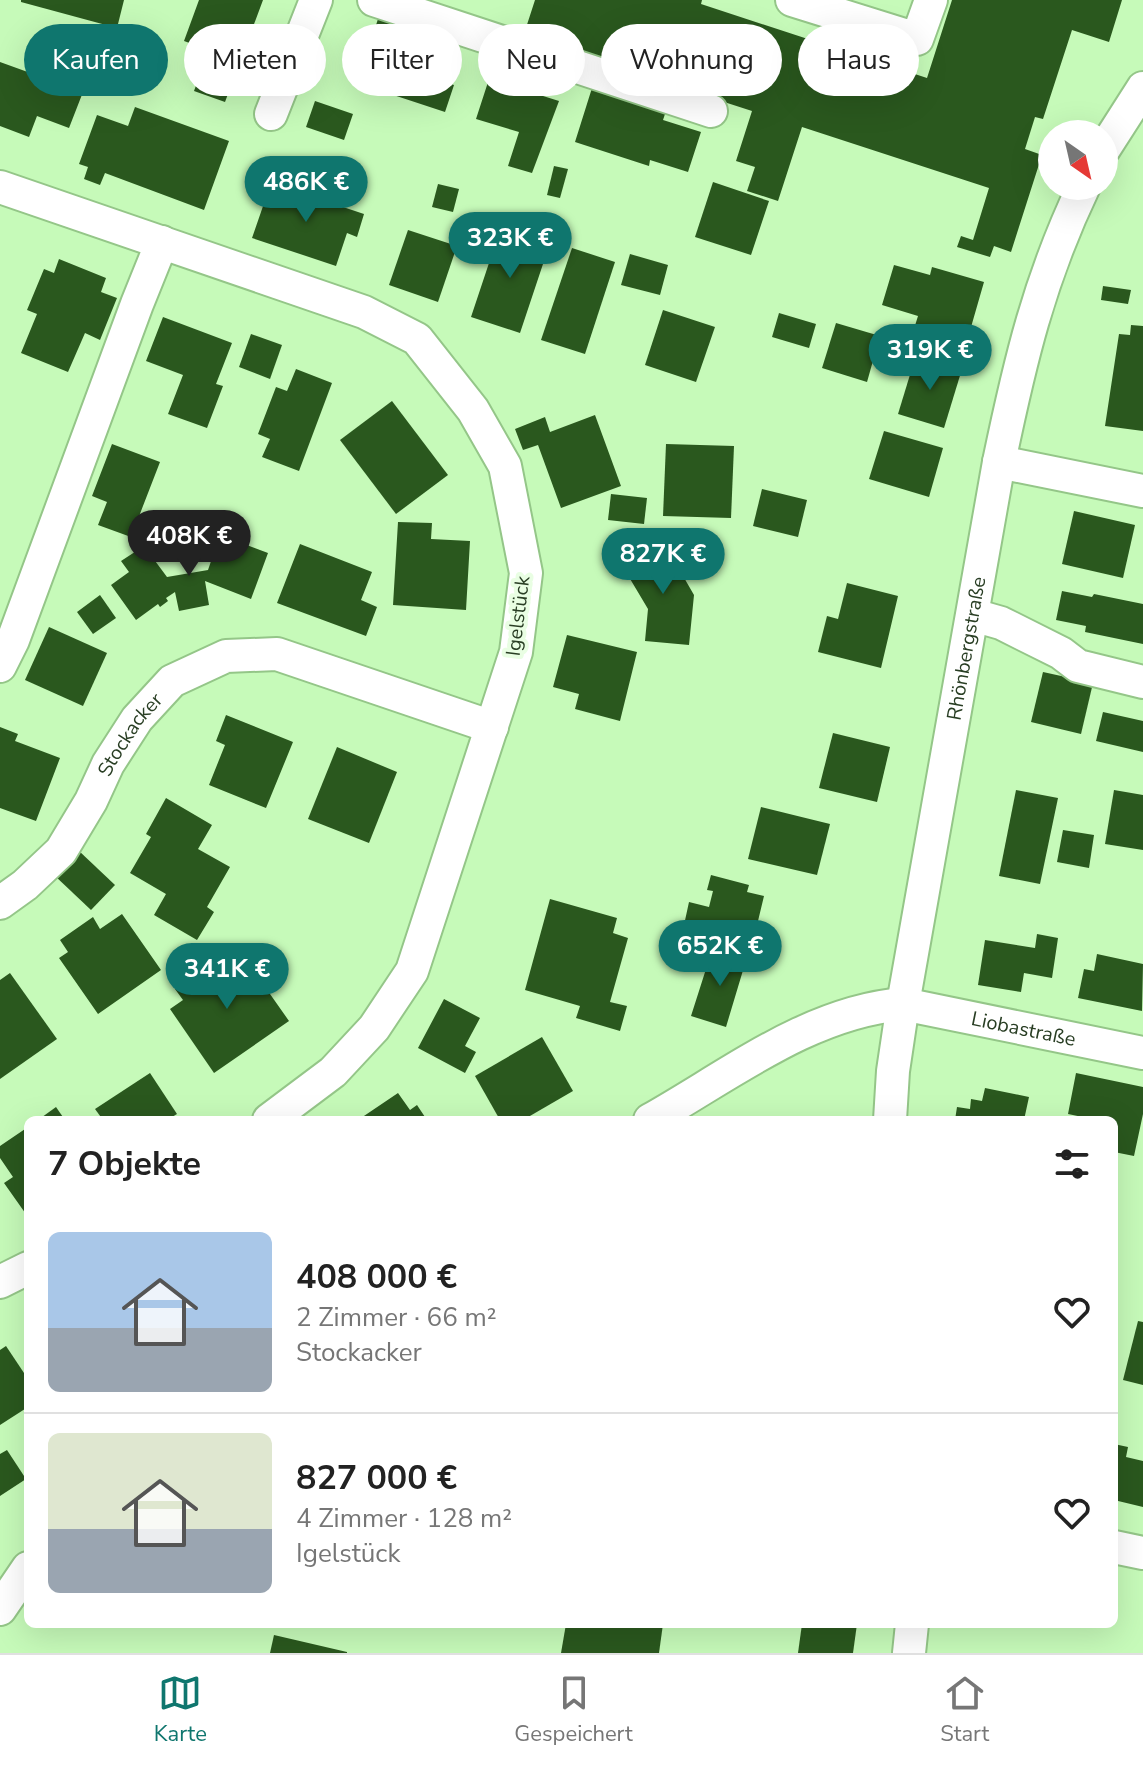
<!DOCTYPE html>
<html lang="de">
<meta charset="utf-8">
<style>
body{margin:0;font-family:"Nunito Sans",sans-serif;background:#f6f6f6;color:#222;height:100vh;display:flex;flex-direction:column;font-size:30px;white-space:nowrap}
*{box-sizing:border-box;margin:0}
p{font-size:26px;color:#767676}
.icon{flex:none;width:44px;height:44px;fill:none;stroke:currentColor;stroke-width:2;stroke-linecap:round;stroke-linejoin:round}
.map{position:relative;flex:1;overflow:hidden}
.drawer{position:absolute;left:24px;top:1116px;width:1094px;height:512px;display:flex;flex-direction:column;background:#fff;border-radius:12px;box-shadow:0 8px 32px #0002}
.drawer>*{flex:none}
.hud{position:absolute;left:24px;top:24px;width:1096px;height:72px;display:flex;gap:16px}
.needle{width:52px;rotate:146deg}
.controls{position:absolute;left:1038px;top:120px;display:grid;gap:16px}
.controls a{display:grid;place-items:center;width:80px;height:80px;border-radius:50%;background:#fff;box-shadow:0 8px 32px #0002;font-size:40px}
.price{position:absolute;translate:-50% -68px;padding:0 18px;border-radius:28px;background:#0f766e;color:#fff;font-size:26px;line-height:52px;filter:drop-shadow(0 2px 4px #0008)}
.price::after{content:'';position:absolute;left:50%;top:48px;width:24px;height:18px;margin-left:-12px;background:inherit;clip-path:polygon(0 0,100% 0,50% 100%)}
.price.current{background:#222;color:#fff}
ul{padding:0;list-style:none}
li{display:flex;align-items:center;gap:24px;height:200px;padding:0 24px}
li+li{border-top:2px solid #e0e0e0}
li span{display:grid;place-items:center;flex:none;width:224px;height:160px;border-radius:12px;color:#555}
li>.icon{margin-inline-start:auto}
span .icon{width:96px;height:96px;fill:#fffc;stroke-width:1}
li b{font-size:34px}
h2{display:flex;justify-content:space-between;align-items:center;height:96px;padding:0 24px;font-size:34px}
.chip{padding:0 28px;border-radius:36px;background:#fff;box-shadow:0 8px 32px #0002;font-size:28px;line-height:72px}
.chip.current{background:#0f766e;color:#fff}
.dock{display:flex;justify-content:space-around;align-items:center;height:112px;border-top:2px solid #e0e0e0;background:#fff;font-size:22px;color:#767676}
.dock a{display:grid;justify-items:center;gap:4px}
.dock .current{color:#0f766e}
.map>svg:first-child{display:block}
</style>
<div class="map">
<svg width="1143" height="1653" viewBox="0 0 1143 1653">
<rect width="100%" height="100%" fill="#c6fab9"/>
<g fill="#2a581e">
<polygon points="21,0 124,0 117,28 21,2"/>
<polygon points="199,0 263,0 225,102 194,91 209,50 184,41"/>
<polygon points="535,0 702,0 701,4 927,78 952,0 1122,0 1109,42 1072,30 1043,119 1035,117 1025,149 1042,155 1011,252 994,246 990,257 957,247 961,236 973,240 989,188 802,127 778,201 747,191 755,167 736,161 752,111 523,37"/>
<polygon points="378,19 416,31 408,57 427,63 423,75 454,85 445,112 357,83"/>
<polygon points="0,62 83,92 69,128 37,116 29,137 0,126"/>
<polygon points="489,79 559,101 532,173 508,166 519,132 476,119"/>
<polygon points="592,88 666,111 663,120 701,132 688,172 650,160 649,166 575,142"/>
<polygon points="315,101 353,114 344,140 306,127"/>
<polygon points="135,107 229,141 204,210 105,173 100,185 84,179 88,167 79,164 97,115 128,126"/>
<polygon points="554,166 568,169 560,198 547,195"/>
<polygon points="713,182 769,201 751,255 695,237"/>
<polygon points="271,183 364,214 357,237 347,233 336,266 252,238"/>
<polygon points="438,184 459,189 453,212 432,207"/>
<polygon points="501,227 550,243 520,333 471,317"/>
<polygon points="408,230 457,246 438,302 389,285"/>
<polygon points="572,248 615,262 585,354 541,340"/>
<polygon points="630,254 668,265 660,295 621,285"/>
<polygon points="59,259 106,278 101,292 117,298 100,340 85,333 68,372 21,353 37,314 27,310 44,269 54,273"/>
<polygon points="894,265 930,275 932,267 984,282 965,348 913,332 918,316 882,305"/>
<polygon points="1103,286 1131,290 1128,304 1101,300"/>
<polygon points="663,310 715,327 696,382 645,365"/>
<polygon points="779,313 816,324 809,348 772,337"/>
<polygon points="163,317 232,343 216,384 223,386 207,428 168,414 183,375 146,361"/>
<polygon points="836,323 880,336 867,382 822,368"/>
<polygon points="1131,325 1143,326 1143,431 1105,426 1119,334 1130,335"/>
<polygon points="251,334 282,345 270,379 239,367"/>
<polygon points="916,355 962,369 944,428 898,414"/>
<polygon points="296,369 332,383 299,471 262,457 270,439 258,434 276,387 287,391"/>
<polygon points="392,401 448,475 396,514 340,440"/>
<polygon points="595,415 621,486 561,508 538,445 523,450 515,429 545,417 550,432"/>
<polygon points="884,431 943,448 929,497 869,479"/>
<polygon points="112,444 160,462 131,537 98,525 107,502 92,496"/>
<polygon points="666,444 734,446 731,518 663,516"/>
<polygon points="762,489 807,500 798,537 753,526"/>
<polygon points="611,494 647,498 644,524 608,520"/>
<polygon points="1074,511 1135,525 1123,578 1062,564"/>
<polygon points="398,522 432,523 431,539 470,541 466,610 393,605"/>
<polygon points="220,535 268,553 251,599 205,581 209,605 179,611 175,592 166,598 168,601 160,607 158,604 136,620 111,585 129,572 121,561 144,546 167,577 208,570"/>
<polygon points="664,543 694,595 689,645 645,641 648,609 623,567"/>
<polygon points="300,544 372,572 361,600 377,607 366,636 277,603"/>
<polygon points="847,583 898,596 881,668 818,652 827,616 838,619"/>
<polygon points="1062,591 1092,597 1094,594 1143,604 1143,644 1085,632 1086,626 1056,620"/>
<polygon points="100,595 116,618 93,634 77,612"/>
<polygon points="49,627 107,653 83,706 25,680"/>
<polygon points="567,635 637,652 620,721 575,709 579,694 553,687"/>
<polygon points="1043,672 1093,683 1081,734 1031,722"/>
<polygon points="1103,712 1143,721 1143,752 1096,741"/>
<polygon points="226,715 293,742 266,808 209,785 225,745 216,741"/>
<polygon points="0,727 18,734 15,741 60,758 36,821 0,808"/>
<polygon points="833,733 890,747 877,802 819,788"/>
<polygon points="337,747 397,772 369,843 308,819"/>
<polygon points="1016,790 1058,798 1040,884 999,876"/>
<polygon points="1114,790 1143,795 1143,850 1105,844"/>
<polygon points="166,798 212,825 198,849 230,867 207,907 214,912 197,940 154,915 166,894 130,873 151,837 146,834"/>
<polygon points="761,807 830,824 817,875 748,859"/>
<polygon points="1063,830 1094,835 1089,868 1057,862"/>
<polygon points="78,850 115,885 91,910 54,875"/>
<polygon points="711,875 749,885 747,892 764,896 752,946 702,934 703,929 684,925 689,902 709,907 713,891 707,890"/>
<polygon points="550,899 617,918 613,933 628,938 610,1002 627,1006 620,1031 576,1018 580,1006 525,990"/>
<polygon points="122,914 161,970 98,1014 59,958 68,952 60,940 93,917 100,929"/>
<polygon points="1037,934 1058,938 1052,978 1024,973 1021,992 978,985 985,940 1035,948"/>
<polygon points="718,948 747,957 726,1027 691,1016 706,969 711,971"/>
<polygon points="229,951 237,962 244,957 289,1021 214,1073 170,1009 183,1000 175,989"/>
<polygon points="1097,954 1143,964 1142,1011 1078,998 1084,969 1094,971"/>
<polygon points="10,973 57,1039 0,1079 0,980"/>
<polygon points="444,999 480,1018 465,1046 476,1052 465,1073 418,1048"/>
<polygon points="542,1037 573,1091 523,1120 500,1120 475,1076"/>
<polygon points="150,1073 177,1114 167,1120 103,1120 95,1109"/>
<polygon points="1076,1073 1143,1087 1143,1114 1134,1156 1114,1152 1114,1120 1097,1120 1068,1114"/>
<polygon points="985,1088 1029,1097 1024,1120 955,1120 957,1107 970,1109 971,1099 982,1101"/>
<polygon points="398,1093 410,1110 417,1105 427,1120 358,1120"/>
<polygon points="56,1107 65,1120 38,1120"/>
<polygon points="28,1127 28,1217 4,1183 13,1177 0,1158 0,1146"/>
<polygon points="1138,1321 1143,1322 1143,1385 1123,1380"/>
<polygon points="6,1346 28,1379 28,1407 0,1425 0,1350"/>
<polygon points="1114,1444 1128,1447 1126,1457 1143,1461 1143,1507 1114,1500"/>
<polygon points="7,1450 26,1479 0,1496 0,1454"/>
<polygon points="566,1624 663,1624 659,1653 561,1653"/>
<polygon points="802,1624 857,1624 853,1653 798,1653"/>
<polygon points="274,1635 347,1652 347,1653 270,1653"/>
</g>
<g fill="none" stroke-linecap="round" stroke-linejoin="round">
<defs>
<g id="minor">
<polyline points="374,0 711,111"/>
<polyline points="792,0 917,39 931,0"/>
<polyline points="271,114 316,0"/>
<polyline points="1104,149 1143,88"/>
<polyline points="0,187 364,312 417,339 473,410 505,466 526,573 516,652 412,971 374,1028 333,1072 269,1120"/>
<polyline points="999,462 1143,491"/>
<polyline points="973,615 1001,623 1061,653 1078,666 1143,682"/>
<polyline points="0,666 13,640 137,304 162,242"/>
<path id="s1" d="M0,903l25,-18 36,-34 30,-50 17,-37 29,-45 35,-38 54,-25 51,-2 215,73"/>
<path id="s2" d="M650,1120c80,-45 159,-108 253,-116l240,49"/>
<path id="s3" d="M890,1120l3,-49 10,-67 96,-542c21,-101 40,-182 85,-276"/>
<polyline points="0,1282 28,1268"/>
<polyline points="1114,1547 1143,1553"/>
<polyline points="0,1609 28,1568"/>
<polyline points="909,1653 912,1624"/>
</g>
</defs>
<use href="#minor" stroke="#94c688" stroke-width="36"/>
<use href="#minor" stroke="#fff" stroke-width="32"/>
</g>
<g text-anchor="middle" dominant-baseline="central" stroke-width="8" stroke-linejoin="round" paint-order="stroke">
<g font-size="20" fill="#293e24" stroke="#e9fee3">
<text transform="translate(518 616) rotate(-83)">Igelstück</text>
<text stroke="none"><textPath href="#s3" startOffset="478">Rhönbergstraße</textPath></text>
<text stroke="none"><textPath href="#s1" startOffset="216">Stockacker</textPath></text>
<text stroke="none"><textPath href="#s2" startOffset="404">Liobastraße</textPath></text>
</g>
</g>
</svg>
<div class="controls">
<a><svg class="needle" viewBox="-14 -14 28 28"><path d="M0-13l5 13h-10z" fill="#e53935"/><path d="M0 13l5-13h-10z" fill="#767676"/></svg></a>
</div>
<b class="price" style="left:306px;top:224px">486K €</b>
<b class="price" style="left:510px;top:280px">323K €</b>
<b class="price" style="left:930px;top:392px">319K €</b>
<b class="price current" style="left:189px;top:578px">408K €</b>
<b class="price" style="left:663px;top:596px">827K €</b>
<b class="price" style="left:720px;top:988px">652K €</b>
<b class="price" style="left:227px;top:1011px">341K €</b>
<div class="hud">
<a class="chip current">Kaufen</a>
<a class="chip">Mieten</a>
<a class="chip">Filter</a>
<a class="chip">Neu</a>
<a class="chip">Wohnung</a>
<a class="chip">Haus</a>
</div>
<section class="drawer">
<h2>7 Objekte<svg class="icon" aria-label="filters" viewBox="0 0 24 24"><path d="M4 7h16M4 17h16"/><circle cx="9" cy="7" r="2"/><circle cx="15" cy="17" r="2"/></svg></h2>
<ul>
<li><span style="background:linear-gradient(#a9c7e8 60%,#9aa5b1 0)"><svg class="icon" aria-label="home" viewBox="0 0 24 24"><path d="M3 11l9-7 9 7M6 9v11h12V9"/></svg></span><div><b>408 000 €</b><p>2 Zimmer · 66 m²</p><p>Stockacker</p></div><svg class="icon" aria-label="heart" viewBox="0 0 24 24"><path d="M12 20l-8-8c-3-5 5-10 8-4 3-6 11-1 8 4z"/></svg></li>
<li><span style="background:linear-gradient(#dfe7d0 60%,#9aa5b1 0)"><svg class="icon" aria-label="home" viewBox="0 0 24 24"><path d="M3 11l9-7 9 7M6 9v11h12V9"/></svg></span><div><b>827 000 €</b><p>4 Zimmer · 128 m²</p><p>Igelstück</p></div><svg class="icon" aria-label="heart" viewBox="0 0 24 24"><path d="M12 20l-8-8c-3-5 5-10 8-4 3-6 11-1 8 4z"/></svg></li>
</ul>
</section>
</div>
<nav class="dock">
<a class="current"><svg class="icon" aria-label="map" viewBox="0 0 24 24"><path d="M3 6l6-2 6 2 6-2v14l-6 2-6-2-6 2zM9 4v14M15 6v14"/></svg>Karte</a>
<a><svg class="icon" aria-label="saved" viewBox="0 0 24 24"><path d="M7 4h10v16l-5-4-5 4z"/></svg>Gespeichert</a>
<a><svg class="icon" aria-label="home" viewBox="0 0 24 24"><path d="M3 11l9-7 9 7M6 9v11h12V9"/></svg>Start</a>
</nav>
